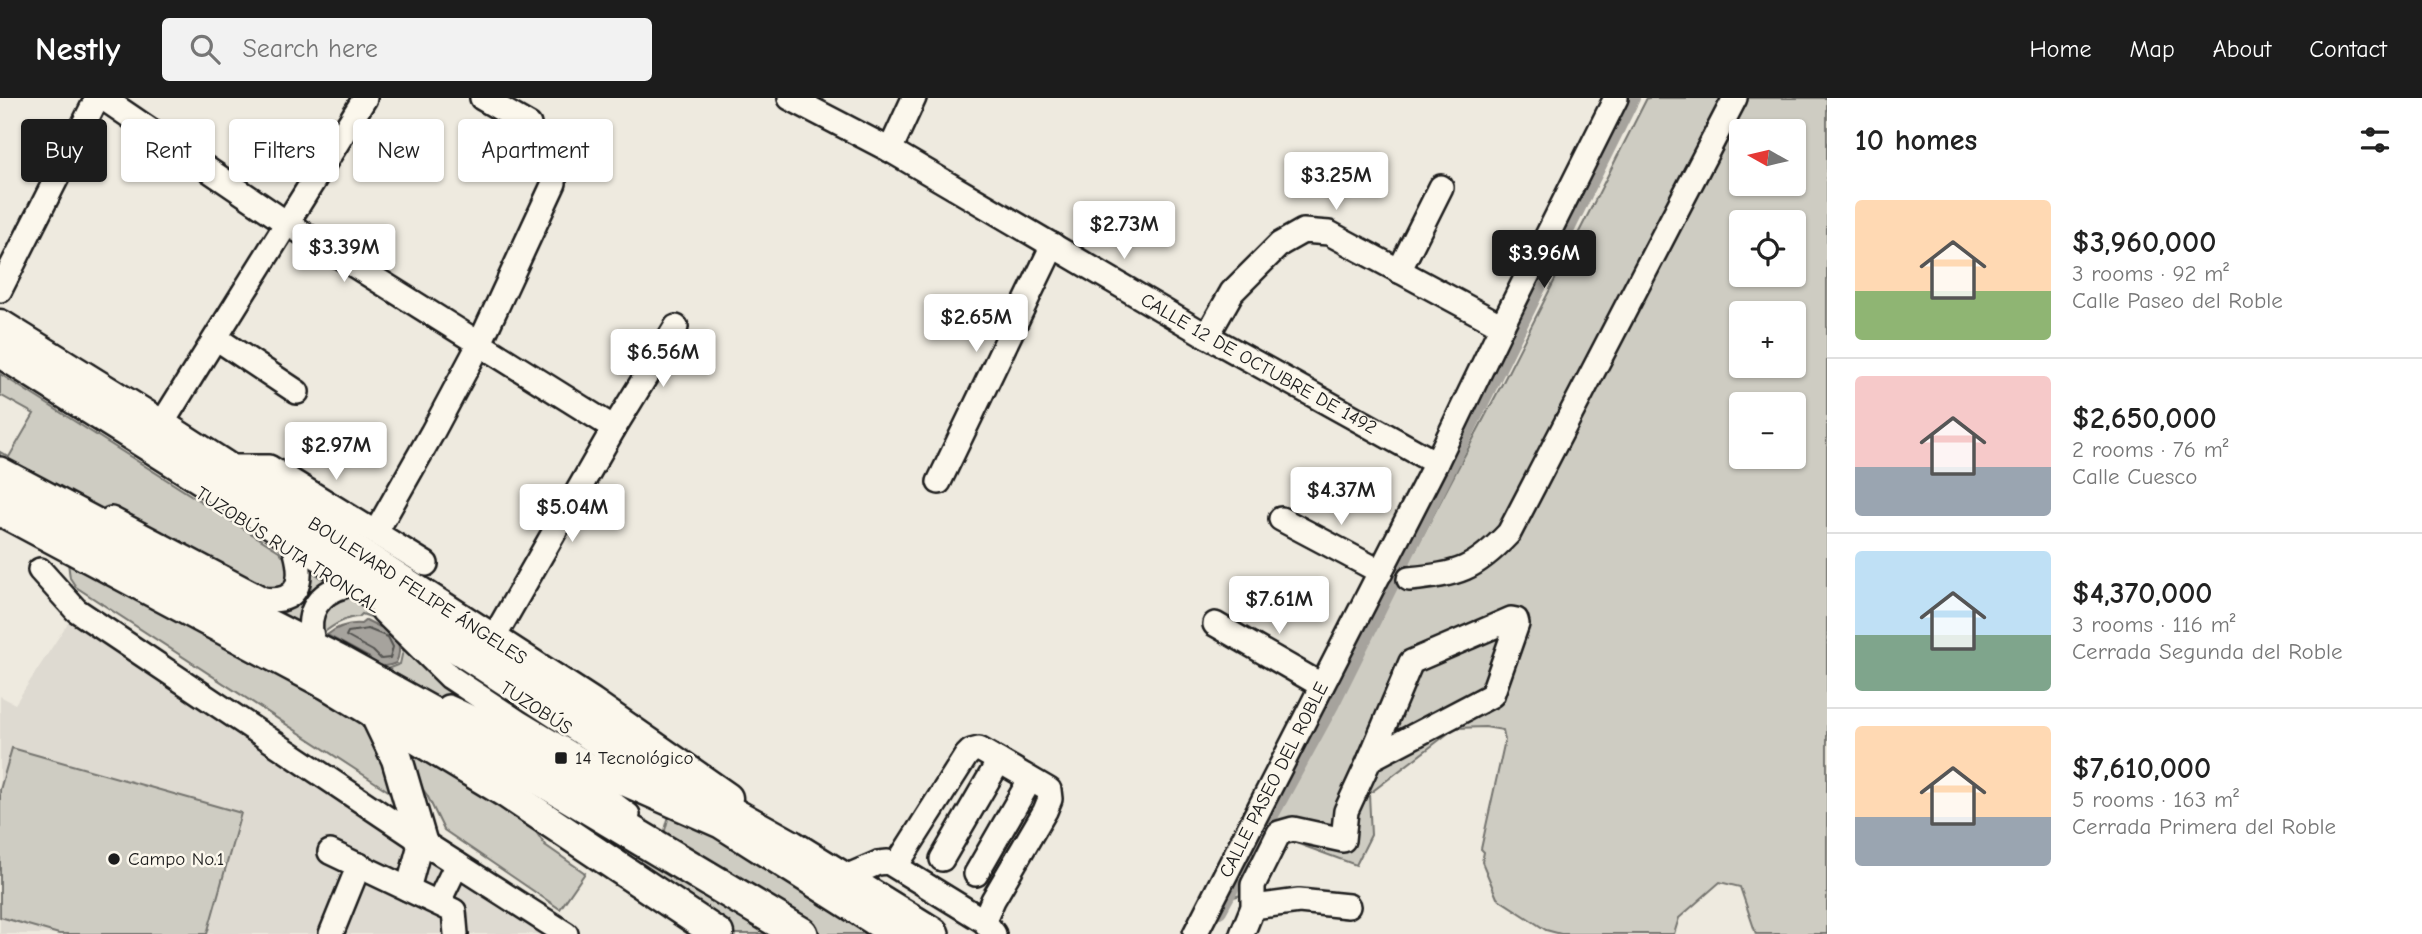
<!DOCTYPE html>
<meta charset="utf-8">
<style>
body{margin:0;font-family:"Comic Neue",sans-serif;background:#f2f2f2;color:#222;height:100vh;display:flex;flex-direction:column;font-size:26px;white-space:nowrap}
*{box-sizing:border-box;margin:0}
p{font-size:23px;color:#767676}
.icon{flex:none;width:38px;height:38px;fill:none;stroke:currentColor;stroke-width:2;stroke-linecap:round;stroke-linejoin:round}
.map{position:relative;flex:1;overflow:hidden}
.drawer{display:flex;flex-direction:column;background:#fff;width:595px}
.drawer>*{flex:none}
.top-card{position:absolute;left:21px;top:21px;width:665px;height:63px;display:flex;gap:14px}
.needle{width:46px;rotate:278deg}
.buttons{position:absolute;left:1729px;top:21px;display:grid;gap:14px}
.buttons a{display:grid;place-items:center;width:77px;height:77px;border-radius:7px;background:#fff;box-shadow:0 2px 5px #0004;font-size:35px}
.price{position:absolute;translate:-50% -60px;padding:0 16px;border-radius:7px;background:#fff;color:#222;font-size:23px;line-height:46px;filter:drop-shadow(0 2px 4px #0008)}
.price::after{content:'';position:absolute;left:50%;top:42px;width:21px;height:16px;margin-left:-10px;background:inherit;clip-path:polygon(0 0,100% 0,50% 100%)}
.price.on{background:#1c1c1c;color:#fff}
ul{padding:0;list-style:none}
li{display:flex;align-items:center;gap:21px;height:175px;padding:0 28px}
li+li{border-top:2px solid #e0e0e0}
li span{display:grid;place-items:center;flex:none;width:196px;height:140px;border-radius:7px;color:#555}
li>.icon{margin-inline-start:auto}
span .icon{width:84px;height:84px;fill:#fffc;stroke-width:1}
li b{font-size:30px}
h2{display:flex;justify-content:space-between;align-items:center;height:84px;padding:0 28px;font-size:30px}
.chip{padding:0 24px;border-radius:7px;background:#fff;box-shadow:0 2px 5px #0004;font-size:24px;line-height:63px}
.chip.on{background:#1c1c1c;color:#fff}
header{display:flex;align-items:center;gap:42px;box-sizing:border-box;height:98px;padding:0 35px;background:#1c1c1c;color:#fff}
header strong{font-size:33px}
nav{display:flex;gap:38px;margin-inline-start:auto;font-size:24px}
.search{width:490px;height:63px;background:#f2f2f2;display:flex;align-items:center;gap:18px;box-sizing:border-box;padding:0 24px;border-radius:7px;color:#767676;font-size:26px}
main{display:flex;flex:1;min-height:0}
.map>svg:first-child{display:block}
</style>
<header>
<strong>Nestly</strong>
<div class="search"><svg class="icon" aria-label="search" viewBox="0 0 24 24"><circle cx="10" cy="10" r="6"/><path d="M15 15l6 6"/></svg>Search here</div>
<nav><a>Home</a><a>Map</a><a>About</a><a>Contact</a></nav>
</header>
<main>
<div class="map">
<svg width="1827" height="836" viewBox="0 0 1827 836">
<rect width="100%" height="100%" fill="#eeeadf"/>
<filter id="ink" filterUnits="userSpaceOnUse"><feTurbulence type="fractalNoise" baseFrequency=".0143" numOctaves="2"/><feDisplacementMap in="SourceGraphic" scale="14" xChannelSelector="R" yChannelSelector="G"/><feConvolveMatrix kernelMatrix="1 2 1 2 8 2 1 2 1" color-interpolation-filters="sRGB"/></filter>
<g filter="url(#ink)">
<polygon fill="#dedad1" points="75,514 566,836 0,836 0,598 15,606"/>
<g fill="#ceccc2" stroke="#75746f" stroke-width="2" fill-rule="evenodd">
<path d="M1647,0h180v836h-71l-16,-47 -20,-5 -41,36 -5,16h-113l-15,-4 -49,-32 -15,-36 2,-10 -3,-3 24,-109 -2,-10 -18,-3 -30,1 -86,66 2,41 -15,30 -71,-26 -25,52 -27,6 270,-515zM1741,33h53v53h-53zM1741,124h53v53h-53zM1741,215h53v53h-53zM1741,306h53v53h-53z"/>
<polygon points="0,276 279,453 290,466 286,491 258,496 55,386 0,365 0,354 9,359 34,316 0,297"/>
<polygon points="67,457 341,604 371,631 399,700 76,489 70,480"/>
<path d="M310,472l19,13 -28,45 -22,-13c20,-9 33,-22 31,-45z"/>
<path d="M348,498l33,20 -2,4 -17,-6 -3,3c-13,0 -27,9 -37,17 1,-20 5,-33 26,-38z"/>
<polygon points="404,548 517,628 453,607 387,571 400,566"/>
<polygon points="427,633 776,836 734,836"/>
<polygon points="404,646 530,725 545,747 585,775 560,811 444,732 427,697 416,682"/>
<polygon points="12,650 241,715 207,836 59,836 0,819 0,692"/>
<polygon points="671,710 886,836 818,836 664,736"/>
</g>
<path fill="#a6a39d" stroke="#6f6d69" stroke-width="2" d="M366,522l14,7 4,-3c12,13 20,21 12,39 -11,5 -16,3 -27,-2l1,-3 -43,-23c10,-8 21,-12 34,-11z"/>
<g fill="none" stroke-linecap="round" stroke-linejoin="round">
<polygon stroke="#535250" stroke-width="2" points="368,531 388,539 393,549 390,560 381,561 373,553 346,538 348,534"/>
<polyline stroke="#a6a39d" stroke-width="16" points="1219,812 1331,607 1632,0"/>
<defs>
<g id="minor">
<polyline points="103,0 288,126 614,330"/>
<polyline points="482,0 529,27"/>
<path id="s1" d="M790,0l100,52 317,186 229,127"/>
<polyline points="890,52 914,0"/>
<polyline points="1399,173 1441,89"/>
<polyline points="0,192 97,0"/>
<polyline points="1207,238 1232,194 1280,146 1303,133 1329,135 1502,228"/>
<polyline points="216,240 297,294"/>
<polyline points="161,327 365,0"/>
<polyline points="226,369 269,369 426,466"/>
<polyline points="0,371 121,435"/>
<polyline points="939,384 1053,147"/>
<path d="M111,421l152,80c35,5 41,-17 33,-47"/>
<polyline points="1281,421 1381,474"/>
<polyline points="376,434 432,335 480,245 554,85"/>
<polyline points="40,472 76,512 421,743 566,836"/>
<path d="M1409,481c50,-5 65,-9 100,-46l226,-435"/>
<polyline points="383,513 450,579 518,624 611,680 720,728 891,836"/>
<polygon points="1511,521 1516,522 1517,526 1492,597 1370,661 1411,564"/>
<polyline points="1215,526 1321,587"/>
<path d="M312,539c-6,-25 7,-44 32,-51"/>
<polyline points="493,541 614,330 676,229"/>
<polyline points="448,609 502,634 600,696 628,717"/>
<polyline points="330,754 454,813 456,836"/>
<polyline points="942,761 999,663"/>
<polyline points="896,768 966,658 971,653 979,651 1049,692 1050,701 1045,713 993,802 984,823"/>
<polyline points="976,776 1030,682"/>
<polyline points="843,780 878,765 888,764 984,823 994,836"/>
<polyline points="408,791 421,743"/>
<polyline points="438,805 457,766"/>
<polyline points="1253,809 1299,803 1348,808"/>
<polyline points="331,836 359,767"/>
<path id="s2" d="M1195,836l241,-471 66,-137 114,-228"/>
<polyline points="1242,836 1253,809 1253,787 1279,735 1293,731 1343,742 1346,713 1370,661"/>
</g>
<g id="major">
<path id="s3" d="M0,227l161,100 430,278 136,95"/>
<polyline points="0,412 327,586 507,695 718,836"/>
<polyline points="375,615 397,661 421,743"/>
</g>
<g id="highway">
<polyline points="0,252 265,419 332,463 363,487 615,651 791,749 932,836"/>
<polyline points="0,392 338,564 448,625 801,836"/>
</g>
</defs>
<use href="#minor" stroke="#1c1c1c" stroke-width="28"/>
<use href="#major" stroke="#1c1c1c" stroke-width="35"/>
<use href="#highway" stroke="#1c1c1c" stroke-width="38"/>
<use href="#minor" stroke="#fbf7ec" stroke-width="23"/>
<use href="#major" stroke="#fbf7ec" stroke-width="30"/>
<use href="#highway" stroke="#fbf7ec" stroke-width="33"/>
</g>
</g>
<g fill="#1c1c1c" stroke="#fbf7ec" stroke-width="2.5">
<rect x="554" y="653" width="14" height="14" rx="3.5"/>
<circle cx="114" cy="761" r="7"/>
</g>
<g text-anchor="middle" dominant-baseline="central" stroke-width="5" stroke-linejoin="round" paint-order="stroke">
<g font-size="19" fill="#1c1c1c" stroke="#fbf7ec">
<text stroke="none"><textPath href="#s1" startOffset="539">CALLE 12 DE OCTUBRE DE 1492</textPath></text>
<text transform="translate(288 452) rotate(33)">TUZOBÚS RUTA TRONCAL</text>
<text stroke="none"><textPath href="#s3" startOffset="495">BOULEVARD FELIPE ÁNGELES</textPath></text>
<text transform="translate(536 610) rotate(33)">TUZOBÚS</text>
<text stroke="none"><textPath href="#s2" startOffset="173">CALLE PASEO DEL ROBLE</textPath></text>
</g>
<g font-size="19" fill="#1c1c1c" stroke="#fbf7ec" text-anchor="start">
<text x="575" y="660">14 Tecnológico</text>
<text x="128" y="761">Campo No.1</text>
</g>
</g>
</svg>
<div class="buttons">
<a><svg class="needle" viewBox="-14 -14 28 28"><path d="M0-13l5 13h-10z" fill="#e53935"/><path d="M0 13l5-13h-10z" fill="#767676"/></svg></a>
<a><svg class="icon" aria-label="locate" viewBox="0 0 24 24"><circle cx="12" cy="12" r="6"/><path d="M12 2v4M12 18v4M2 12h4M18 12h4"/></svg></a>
<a>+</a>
<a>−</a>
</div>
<b class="price" style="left:1336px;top:114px">$3.25M</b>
<b class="price" style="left:1124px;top:163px">$2.73M</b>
<b class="price" style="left:344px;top:186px">$3.39M</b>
<b class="price on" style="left:1544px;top:192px">$3.96M</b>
<b class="price" style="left:976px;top:256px">$2.65M</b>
<b class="price" style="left:663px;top:291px">$6.56M</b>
<b class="price" style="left:336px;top:384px">$2.97M</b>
<b class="price" style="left:1341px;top:429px">$4.37M</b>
<b class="price" style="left:572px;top:446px">$5.04M</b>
<b class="price" style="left:1279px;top:538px">$7.61M</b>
<div class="top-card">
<a class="chip on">Buy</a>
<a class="chip">Rent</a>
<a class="chip">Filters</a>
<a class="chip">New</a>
<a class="chip">Apartment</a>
</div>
</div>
<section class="drawer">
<h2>10 homes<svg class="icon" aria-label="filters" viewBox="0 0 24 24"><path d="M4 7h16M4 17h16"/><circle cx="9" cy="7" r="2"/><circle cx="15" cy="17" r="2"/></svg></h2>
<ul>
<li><span style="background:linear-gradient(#ffd9b3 65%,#8fb573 0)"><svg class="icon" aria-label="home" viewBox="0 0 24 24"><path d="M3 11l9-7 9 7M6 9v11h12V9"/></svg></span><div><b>$3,960,000</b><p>3 rooms · 92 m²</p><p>Calle Paseo del Roble</p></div></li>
<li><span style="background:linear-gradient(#f6c9c9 65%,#9aa5b1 0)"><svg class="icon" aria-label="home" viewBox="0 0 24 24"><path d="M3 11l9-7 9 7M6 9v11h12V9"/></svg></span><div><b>$2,650,000</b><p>2 rooms · 76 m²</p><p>Calle Cuesco</p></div></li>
<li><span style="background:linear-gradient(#bfe0f5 60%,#7fa58c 0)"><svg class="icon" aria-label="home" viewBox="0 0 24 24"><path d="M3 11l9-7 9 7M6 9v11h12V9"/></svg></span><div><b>$4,370,000</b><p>3 rooms · 116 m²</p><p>Cerrada Segunda del Roble</p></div></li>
<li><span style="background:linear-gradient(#ffd9b3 65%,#9aa5b1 0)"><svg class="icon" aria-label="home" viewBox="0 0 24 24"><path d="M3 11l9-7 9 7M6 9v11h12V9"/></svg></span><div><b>$7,610,000</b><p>5 rooms · 163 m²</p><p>Cerrada Primera del Roble</p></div></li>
</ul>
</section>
</main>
